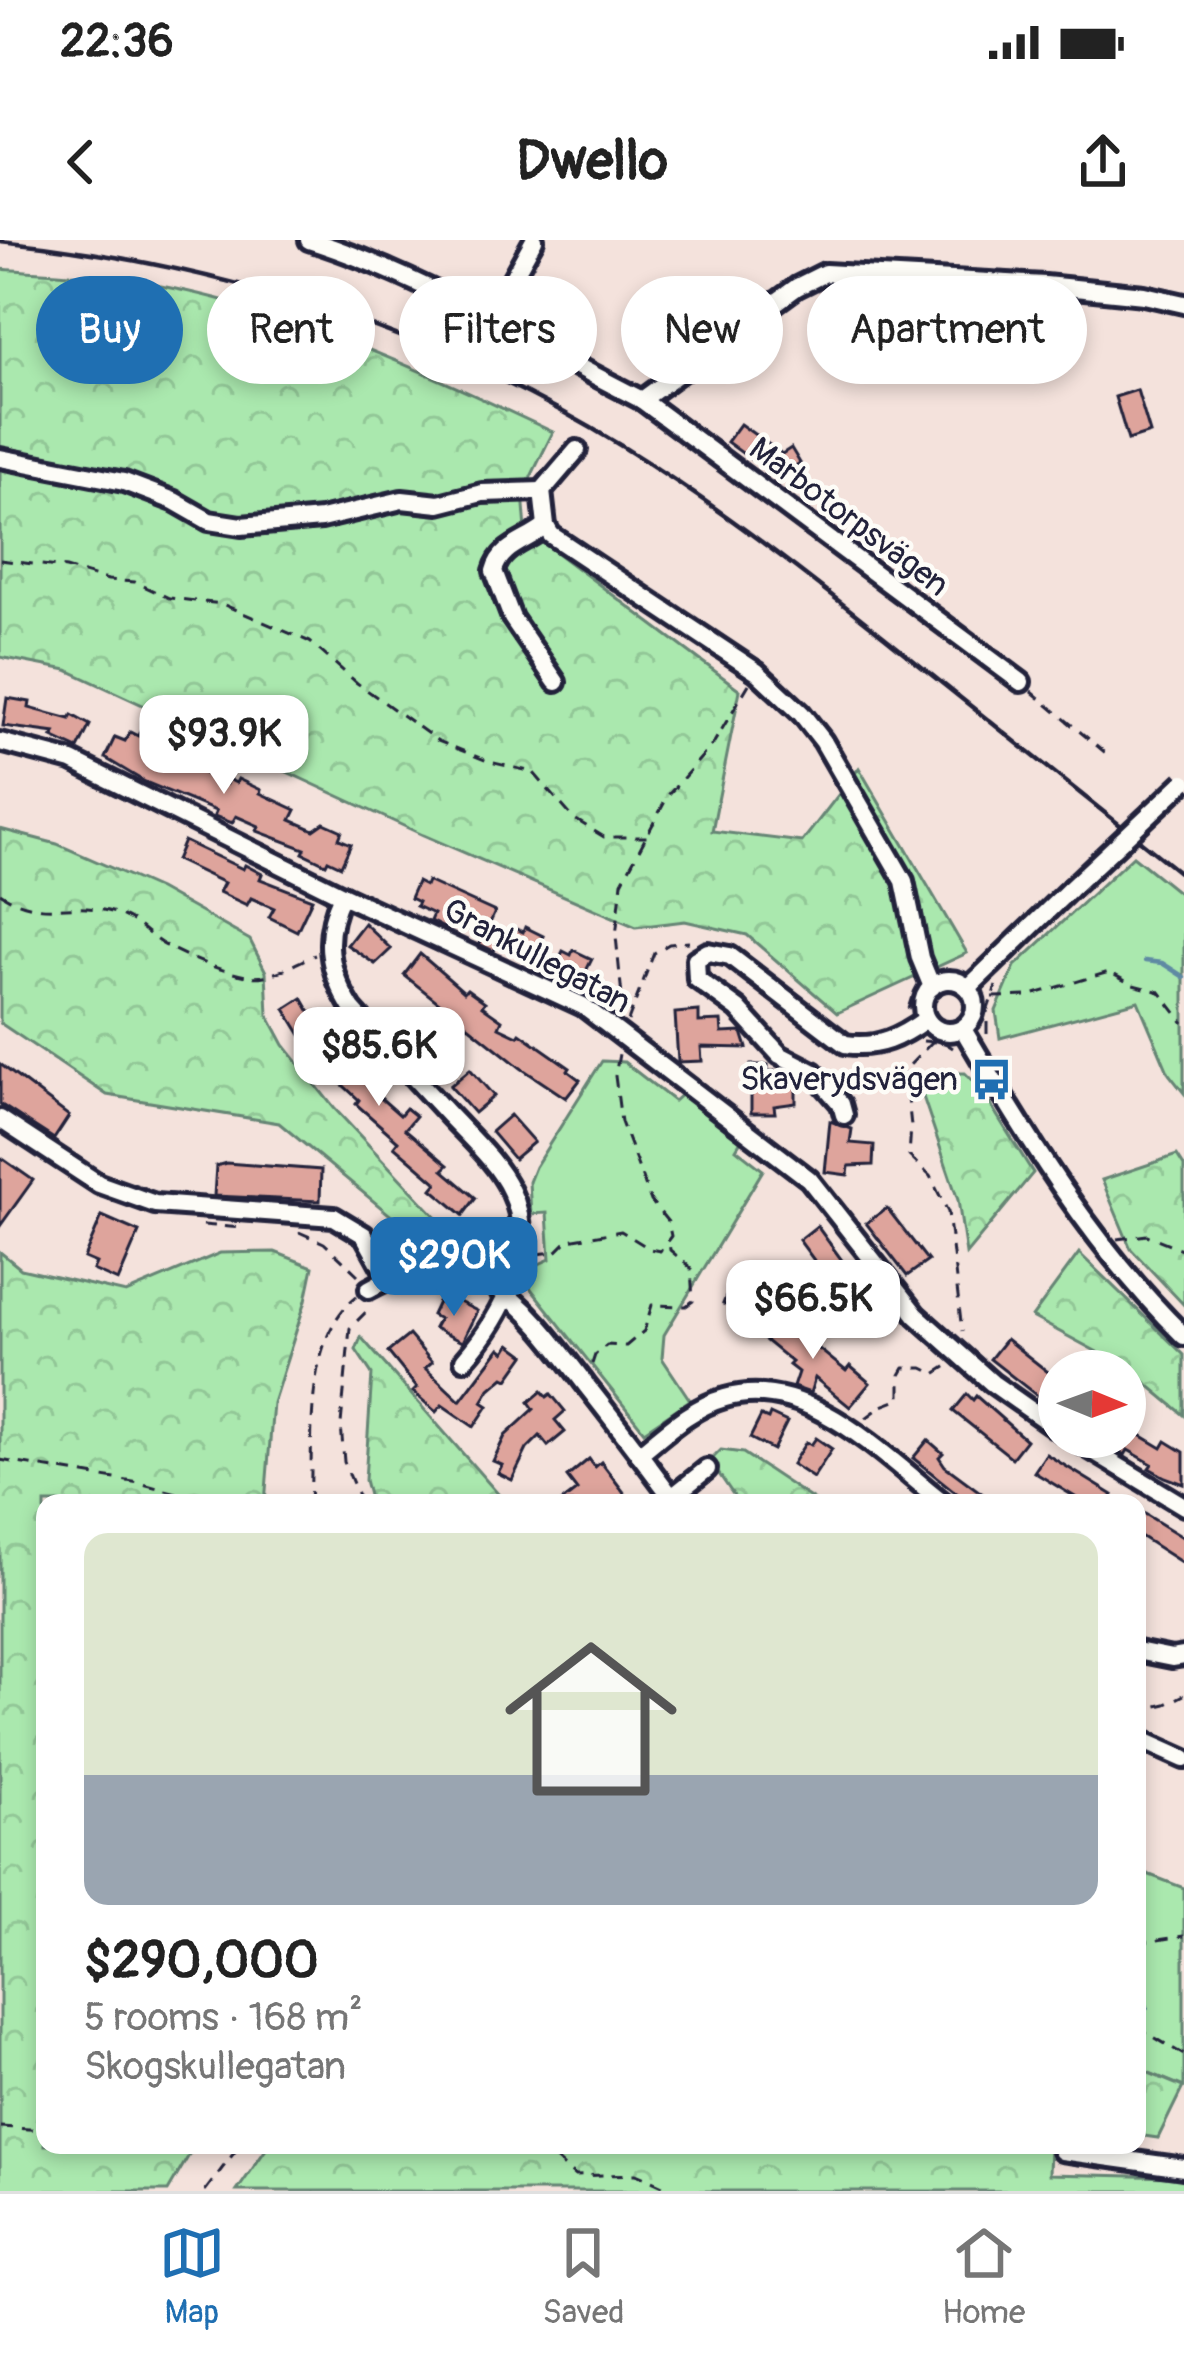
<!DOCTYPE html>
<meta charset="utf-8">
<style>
body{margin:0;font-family:Pangolin,sans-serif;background:#f2f2f2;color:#222;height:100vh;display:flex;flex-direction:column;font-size:45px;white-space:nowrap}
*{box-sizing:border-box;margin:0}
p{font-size:39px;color:#767676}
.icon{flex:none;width:66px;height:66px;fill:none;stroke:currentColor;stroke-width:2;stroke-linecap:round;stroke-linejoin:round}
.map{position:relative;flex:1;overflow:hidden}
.panel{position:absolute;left:36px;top:1254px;width:1110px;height:660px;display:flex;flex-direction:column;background:#fff;border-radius:24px;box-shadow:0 6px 18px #0003}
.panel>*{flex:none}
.top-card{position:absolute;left:36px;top:36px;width:1113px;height:108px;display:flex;gap:24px}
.needle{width:78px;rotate:91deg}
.tools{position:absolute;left:1038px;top:1110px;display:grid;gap:24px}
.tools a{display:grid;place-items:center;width:108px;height:108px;border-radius:50%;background:#fff;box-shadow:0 6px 18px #0003;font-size:60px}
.price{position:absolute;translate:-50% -102px;padding:0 27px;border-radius:24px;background:#fff;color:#222;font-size:39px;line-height:78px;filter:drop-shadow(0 3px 6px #0008)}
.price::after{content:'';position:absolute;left:50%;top:72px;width:36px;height:27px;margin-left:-18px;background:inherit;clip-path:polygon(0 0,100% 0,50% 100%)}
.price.on{background:#1f6fb2;color:#fff}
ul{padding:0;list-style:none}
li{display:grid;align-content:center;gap:24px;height:636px;padding:0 48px}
li span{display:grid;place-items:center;height:372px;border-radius:24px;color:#555}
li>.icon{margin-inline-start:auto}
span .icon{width:216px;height:216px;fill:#fffc;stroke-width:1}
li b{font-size:51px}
.tag{padding:0 42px;border-radius:54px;background:#fff;box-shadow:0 6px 18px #0003;font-size:42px;line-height:108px}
.tag.on{background:#1f6fb2;color:#fff}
.status{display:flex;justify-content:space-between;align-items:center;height:84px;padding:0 60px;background:#fff;direction:ltr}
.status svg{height:33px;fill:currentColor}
header{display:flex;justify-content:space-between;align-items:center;height:156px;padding:0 48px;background:#fff;font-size:54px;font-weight:700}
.menu{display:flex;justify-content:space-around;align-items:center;height:168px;border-top:3px solid #e0e0e0;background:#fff;font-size:33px;color:#767676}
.menu a{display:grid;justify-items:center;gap:6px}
.menu .on{color:#1f6fb2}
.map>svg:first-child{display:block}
</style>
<div class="status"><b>22:36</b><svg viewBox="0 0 49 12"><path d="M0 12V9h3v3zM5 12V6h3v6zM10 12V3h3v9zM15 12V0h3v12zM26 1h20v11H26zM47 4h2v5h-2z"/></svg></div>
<header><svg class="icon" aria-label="back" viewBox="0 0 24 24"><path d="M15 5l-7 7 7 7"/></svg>Dwello<svg class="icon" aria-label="share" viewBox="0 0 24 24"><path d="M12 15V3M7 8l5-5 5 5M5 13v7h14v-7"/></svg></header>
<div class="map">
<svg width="1184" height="1951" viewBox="0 0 1184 1951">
<defs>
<pattern id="forest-crowns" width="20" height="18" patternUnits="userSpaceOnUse" patternTransform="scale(3)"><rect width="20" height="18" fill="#aae8ae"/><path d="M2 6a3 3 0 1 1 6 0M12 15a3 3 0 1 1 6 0" fill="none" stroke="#92c797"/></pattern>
</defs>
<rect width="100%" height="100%" fill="#f4e2dc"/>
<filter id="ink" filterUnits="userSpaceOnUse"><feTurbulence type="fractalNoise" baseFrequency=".00833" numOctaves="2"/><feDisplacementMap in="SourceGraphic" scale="24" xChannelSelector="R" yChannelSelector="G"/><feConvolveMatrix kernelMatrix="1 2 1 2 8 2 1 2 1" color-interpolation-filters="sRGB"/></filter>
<g filter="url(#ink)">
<g fill="#aae8ae" stroke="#668574" stroke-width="3">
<polygon points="1133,616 1184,657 1184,853 1169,834 1138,761 1000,798 996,771 1015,726"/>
<polygon points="602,821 624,822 674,861 684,852 742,899 736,909 763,930 664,1095 662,1118 690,1160 644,1191 528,1045 530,1028 550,1019 547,973 531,974 529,942 535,927"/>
<polygon points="1137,1630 1184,1648 1184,1847 1137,1828"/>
</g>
<g fill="url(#forest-crowns)" stroke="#668574" stroke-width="3">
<path d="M0,29c46,4 93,5 138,13 145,23 283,88 415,150l-30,61 3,37 214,160 -28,141 90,11 57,-74 108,185 -130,60 -90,-78 -62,-14 -49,6 -213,-92 -356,-165 -67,-13z"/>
<polygon points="0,589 57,604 159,649 250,700 266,732 268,775 284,805 334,868 441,982 407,989 279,883 107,855 0,783"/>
<polygon points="934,833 965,833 980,848 1033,933 966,1014 958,960 917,839"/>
<polygon points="1177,915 1184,926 1184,1065 1131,1009 1102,940"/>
<polygon points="0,1012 21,1029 126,1053 220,1013 275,1012 313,1027 306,1060 273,1163 265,1263 45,1263 45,1905 195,1905 168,1951 0,1951"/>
<polygon points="1079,1013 1184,1115 1184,1175 1129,1129 1032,1077"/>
<polygon points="361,1097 506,1263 371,1263 365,1240 372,1134 356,1110"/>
<polygon points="721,1210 743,1213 818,1263 739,1263 710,1221"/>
<polygon points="1137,1828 1183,1847 1158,1898 1137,1895"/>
<polygon points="269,1905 1050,1905 1049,1934 1175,1937 1184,1940 1184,1951 237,1951"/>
</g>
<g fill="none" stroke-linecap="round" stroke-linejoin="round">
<g stroke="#5f8aa3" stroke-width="4.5">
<polyline points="1145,721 1162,723 1184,737"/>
<polyline points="1137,1762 1147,1767"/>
</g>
</g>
<g fill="#dea49c" stroke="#22223b" stroke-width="3">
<polygon points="1137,150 1150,193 1128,200 1115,157"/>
<polygon points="740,184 782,214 791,208 800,223 780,235 763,207 753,221 727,202"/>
<polygon points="7,458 30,462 29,468 70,479 72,475 90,485 78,509 52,497 55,493 3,486"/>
<polygon points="140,491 153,497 150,502 200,525 197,530 226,544 228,539 236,543 238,539 261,550 260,553 296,570 291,580 314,590 324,583 342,591 339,599 351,604 341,626 328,620 326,624 303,613 305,609 257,591 259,586 236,576 232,583 214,576 216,571 145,542 105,518 115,497 125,501 130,492 138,496"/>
<polygon points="184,601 243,629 245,625 262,634 260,639 312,659 297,691 269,677 274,668 251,658 247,665 219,652 224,643 176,620"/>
<polygon points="427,641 495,672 489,685 511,695 514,688 523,692 525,687 543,696 531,721 497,704 494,711 479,704 482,697 448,681 444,688 430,681 433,674 416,666 418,662 410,658 417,642 425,646"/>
<polygon points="364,683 391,709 375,724 347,705"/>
<polygon points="573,710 592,719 579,745 553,731 563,711 571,715"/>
<polygon points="420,714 464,752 467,749 485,762 482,766 502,780 499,787 518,796 520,793 570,828 568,831 580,840 566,858 521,828 404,735"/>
<polygon points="302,758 328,803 370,842 367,846 400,875 406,868 416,876 405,889 448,925 443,930 476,958 463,975 432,949 437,943 394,906 398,901 356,864 359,860 317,821 285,769"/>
<polygon points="699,771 699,782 721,781 722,793 742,792 747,808 701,807 702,821 678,822 675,773"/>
<polygon points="428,783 453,811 434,828 409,800"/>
<polygon points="0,824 69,876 54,899 0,864"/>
<polygon points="751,825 768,825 768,831 775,831 775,843 796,843 796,863 774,866 775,873 751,873"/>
<polygon points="470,829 494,856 474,873 450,846"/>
<polygon points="510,875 534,902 514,919 491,892"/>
<polygon points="830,881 852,889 850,903 874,905 873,925 849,926 848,935 825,932"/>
<polygon points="0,917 33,940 0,986"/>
<polygon points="226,923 321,930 320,961 214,956 216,926"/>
<polygon points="887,968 928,1021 907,1036 866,983"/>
<polygon points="102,976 139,992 118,1041 93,1030 96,1023 84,1018"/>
<polygon points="817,986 865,1052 847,1065 799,1000"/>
<polygon points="735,1034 742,1042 759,1045 747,1074 723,1064"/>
<polygon points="449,1057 477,1071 462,1102 434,1088 439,1079 432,1075 438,1062 444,1065"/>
<polygon points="780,1072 801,1088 798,1092 846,1131 850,1126 870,1143 850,1167 815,1138 810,1153 793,1147 798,1132 789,1125 792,1122 760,1096"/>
<polygon points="409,1095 432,1122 425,1128 460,1161 500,1108 505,1112 510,1104 525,1115 508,1139 504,1137 490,1149 482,1162 488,1166 474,1187 442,1165 436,1172 413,1152 417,1148 388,1112"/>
<polygon points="1006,1099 1057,1139 1041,1159 990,1119"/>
<polygon points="542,1151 547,1157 551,1154 565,1171 555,1180 565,1192 548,1206 540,1196 527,1209 512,1240 498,1233 502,1225 493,1221 505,1196 534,1169 529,1162"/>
<polygon points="967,1154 973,1160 976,1156 1026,1200 1012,1218 953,1171"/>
<polygon points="770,1174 787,1182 773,1210 750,1198 761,1176 768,1179"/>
<polygon points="1125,1179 1141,1188 1137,1193 1162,1208 1166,1201 1184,1212 1184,1244 1165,1237 1149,1228 1152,1224 1128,1210 1125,1215 1099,1197 1125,1197"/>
<polygon points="816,1198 832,1209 813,1238 792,1224 806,1202 811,1205"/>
<polygon points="928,1200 943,1213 939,1217 945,1226 995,1263 969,1263 913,1218"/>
<polygon points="1046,1214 1113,1255 1108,1263 1085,1263 1034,1232"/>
<polygon points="589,1219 595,1227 601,1222 632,1263 560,1263 577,1250 567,1237"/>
<polygon points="1137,1269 1184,1298 1184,1324 1137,1294"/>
</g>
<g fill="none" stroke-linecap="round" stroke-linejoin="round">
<defs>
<g id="minor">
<path d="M309,0c118,37 223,105 333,160l155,-113 28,-14 220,12 99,10 40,9"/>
<polyline points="497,83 506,50 534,0"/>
<polyline points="642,160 1021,442"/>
<polyline points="577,210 542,251 546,286 551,295 757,432 801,473 823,501 904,641 920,718 932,747"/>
<polyline points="0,218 124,242 174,261 209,281 241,286 321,279 402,260 439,264 482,253 542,251"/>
<path d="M546,286c-19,16 -45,19 -52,45l18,47 44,64"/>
<polyline points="0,502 72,521 342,655 583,766 809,939 916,1075 992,1143 1059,1190"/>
<path d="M342,655c-20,42 -14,76 10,114 31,35 62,69 94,103 22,24 51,49 65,79 28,57 -9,126 -47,169"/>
<circle cx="949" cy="766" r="26"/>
<polyline points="968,748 1070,649"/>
<path d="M963,789c64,109 130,218 221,307"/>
<path d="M844,875l-3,-11 -28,-32 -33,-17 -42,-46 -41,-30 -1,-20 12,-7 22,4 115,88c33,5 56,-7 81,-25"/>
<polyline points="0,879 99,944 155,964 334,977 364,995 388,1038"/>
<path d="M369,1049c104,-59 161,22 217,96 31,39 61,79 90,118"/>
<polyline points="1070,1197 1184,1266"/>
<path d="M639,1214c26,-21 53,-47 86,-56 83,-24 159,59 219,105"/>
<polyline points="672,1257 707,1229"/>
<polyline points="1137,1411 1172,1418 1184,1416"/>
<polyline points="1137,1498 1184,1519"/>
<polyline points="1062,1911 1184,1928"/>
</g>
</defs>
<use href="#minor" stroke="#22223b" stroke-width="26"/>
<g stroke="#22223b" stroke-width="3" stroke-dasharray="12 9" stroke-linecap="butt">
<polyline points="0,320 66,328 108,340 135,342 169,358 222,364 310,402 357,443 438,501 490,522 533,532 573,578 604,597 647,597"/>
<polyline points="1031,451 1108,515"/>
<path d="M0,653c41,28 70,6 115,20 23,7 33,24 53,34 23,12 53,24 78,29 25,5 47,-13 69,-21"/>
<polyline points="993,757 1028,756 1109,732 1133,745 1160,752 1184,783"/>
<polyline points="908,769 914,750"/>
<polyline points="619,773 622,756 616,696 622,642 669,554 713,504 749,444"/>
<polyline points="628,781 654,713 669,704 689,702"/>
<polyline points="987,794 987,772 996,746"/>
<polyline points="923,801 945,803 953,808"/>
<polyline points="933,801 905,830 911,886 909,916 930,936 948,972 962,1091"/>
<polyline points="203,985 242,988"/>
<polyline points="299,992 324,1003 358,1035"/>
<polyline points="1117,999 1147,995 1184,1010"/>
<polyline points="536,1014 556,1012 568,1000 621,991 650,1009 660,1011 671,996 668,982 651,961 621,882 615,836 619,814"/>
<polyline points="437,1047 474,1056"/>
<polyline points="592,1124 595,1115 607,1105 626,1106 644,1091 652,1065 686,1066 693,1061 691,1028 670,1010 669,1002"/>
<polyline points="866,1178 882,1166 900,1159 900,1135 904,1128 923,1128 935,1134 949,1125"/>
<polyline points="0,1220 139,1243 215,1263"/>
<path d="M310,1263c4,-64 -8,-164 47,-207"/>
<polyline points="361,1263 344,1222 341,1184 350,1088 371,1067"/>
<polyline points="1137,1471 1166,1464 1184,1455"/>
<polyline points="1137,1703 1184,1696"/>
<polyline points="1137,1787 1184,1815"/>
<polyline points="0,1887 45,1890"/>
<polyline points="539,1905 575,1936 636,1934 674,1951"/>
<polyline points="205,1951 240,1905"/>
</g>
<use href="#minor" stroke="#fdfcf7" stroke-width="16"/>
<path stroke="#22223b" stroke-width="4.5" d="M0,1c218,22 437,91 623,206 100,62 193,135 285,209 92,73 184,146 276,220"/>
<defs>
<polyline id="minor-bridge" points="1070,649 1184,542"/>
</defs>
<use href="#minor-bridge" stroke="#22223b" stroke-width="26" stroke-linecap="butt"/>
<use href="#minor-bridge" stroke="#fdfcf7" stroke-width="16"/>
</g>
</g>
<defs>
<symbol id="bus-bare" viewBox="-9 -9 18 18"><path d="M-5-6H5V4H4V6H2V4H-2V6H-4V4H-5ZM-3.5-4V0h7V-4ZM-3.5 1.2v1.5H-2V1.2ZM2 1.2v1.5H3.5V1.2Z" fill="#1f6fb2" stroke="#fdfcf7" stroke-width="2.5" paint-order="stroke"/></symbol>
</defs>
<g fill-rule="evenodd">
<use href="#bus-bare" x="962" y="810" width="59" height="59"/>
</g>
<g text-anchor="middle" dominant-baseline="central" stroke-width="9" stroke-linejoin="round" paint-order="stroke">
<g font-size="33" fill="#22223b" stroke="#fdfcf7">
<text transform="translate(849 277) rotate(37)">Marbotorpsvägen</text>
<text transform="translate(537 716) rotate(28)">Grankullegatan</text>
</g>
<g font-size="33" fill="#22223b" stroke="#fdfcf7" text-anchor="end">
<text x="958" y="839">Skaverydsvägen</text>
</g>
</g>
</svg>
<div class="tools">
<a><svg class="needle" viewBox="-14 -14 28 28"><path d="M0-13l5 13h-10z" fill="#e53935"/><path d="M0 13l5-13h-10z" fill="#767676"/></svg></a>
</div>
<b class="price" style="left:224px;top:557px">$93.9K</b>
<b class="price" style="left:379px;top:869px">$85.6K</b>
<b class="price on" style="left:454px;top:1079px">$290K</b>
<b class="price" style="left:813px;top:1122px">$66.5K</b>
<div class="top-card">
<a class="tag on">Buy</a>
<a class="tag">Rent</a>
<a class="tag">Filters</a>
<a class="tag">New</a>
<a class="tag">Apartment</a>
</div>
<section class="panel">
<ul>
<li><span style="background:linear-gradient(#dfe7d0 65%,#9aa5b1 0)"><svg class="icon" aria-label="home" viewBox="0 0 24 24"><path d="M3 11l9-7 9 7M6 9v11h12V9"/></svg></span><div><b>$290,000</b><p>5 rooms · 168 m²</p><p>Skogskullegatan</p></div></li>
</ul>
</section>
</div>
<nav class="menu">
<a class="on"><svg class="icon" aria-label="map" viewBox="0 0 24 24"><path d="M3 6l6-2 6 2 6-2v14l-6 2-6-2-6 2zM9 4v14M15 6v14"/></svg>Map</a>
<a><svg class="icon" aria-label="saved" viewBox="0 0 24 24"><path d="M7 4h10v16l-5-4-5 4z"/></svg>Saved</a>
<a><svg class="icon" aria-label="home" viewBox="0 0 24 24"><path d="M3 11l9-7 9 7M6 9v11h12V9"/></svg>Home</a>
</nav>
